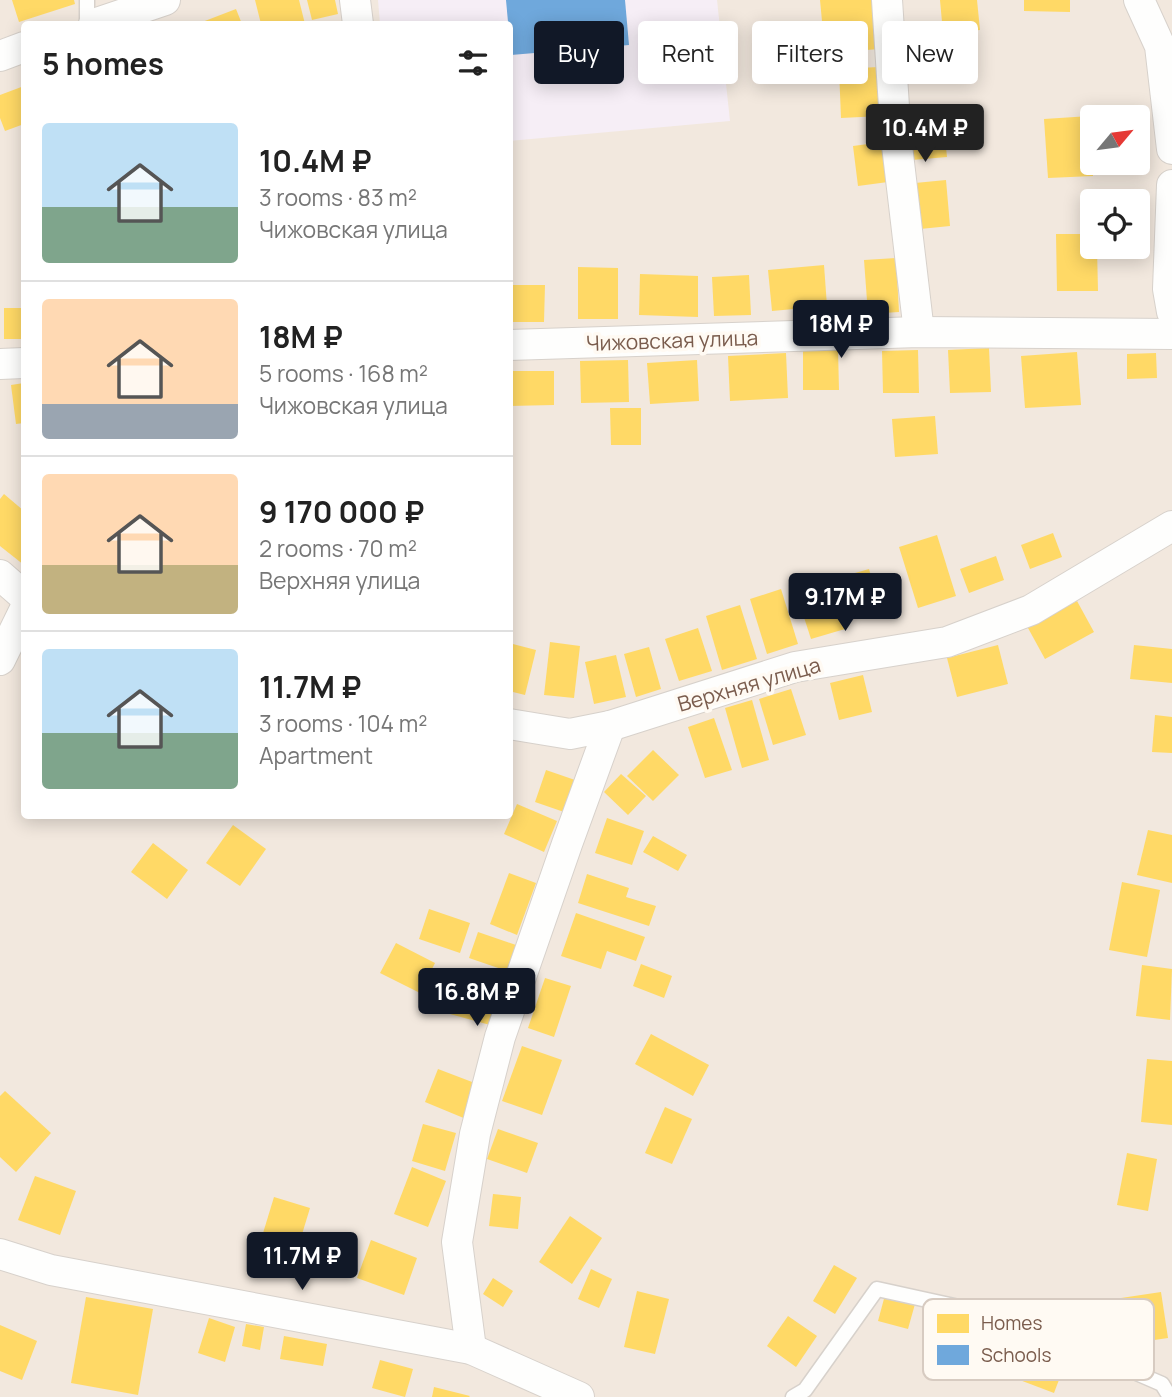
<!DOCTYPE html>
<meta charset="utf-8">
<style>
body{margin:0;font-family:Manrope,sans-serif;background:#f2f2f2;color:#222;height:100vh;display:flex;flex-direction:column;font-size:26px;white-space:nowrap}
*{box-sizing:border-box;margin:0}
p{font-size:23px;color:#767676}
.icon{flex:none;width:38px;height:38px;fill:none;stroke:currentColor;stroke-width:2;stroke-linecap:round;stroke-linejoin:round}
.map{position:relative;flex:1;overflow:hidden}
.panel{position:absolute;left:21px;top:21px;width:492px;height:798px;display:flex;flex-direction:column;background:#fff;border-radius:7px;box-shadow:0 4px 18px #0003}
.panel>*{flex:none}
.hud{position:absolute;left:534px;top:21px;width:532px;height:63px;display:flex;gap:14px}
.needle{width:46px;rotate:61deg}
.controls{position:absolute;left:1080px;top:105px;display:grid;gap:14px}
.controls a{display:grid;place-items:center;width:70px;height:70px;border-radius:7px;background:#fff;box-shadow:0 4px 18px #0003;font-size:35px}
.price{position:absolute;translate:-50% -60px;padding:0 16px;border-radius:7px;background:#111827;color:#fff;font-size:23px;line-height:46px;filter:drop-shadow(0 2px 4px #0008)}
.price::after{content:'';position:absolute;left:50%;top:42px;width:21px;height:16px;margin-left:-10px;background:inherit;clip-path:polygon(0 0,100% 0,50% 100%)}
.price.selected{background:#222;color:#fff}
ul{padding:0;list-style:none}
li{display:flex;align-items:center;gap:21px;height:175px;padding:0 21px}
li+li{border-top:2px solid #e0e0e0}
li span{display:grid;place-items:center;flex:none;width:196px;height:140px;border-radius:7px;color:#555}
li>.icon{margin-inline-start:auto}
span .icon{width:84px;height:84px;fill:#fffc;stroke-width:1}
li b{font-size:30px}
h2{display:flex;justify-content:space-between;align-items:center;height:84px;padding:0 21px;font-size:30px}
.tag{padding:0 24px;border-radius:7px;background:#fff;box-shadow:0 4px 18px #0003;font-size:24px;line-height:63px}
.tag.selected{background:#111827;color:#fff}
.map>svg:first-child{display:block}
</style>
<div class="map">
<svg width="1172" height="1397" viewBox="0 0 1172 1397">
<rect width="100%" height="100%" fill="#f9f5f0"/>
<path fill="#f2e8de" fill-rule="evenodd" d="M0,0h1172v1397h-1172zM24,24h485v792h-485zM1092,117h46v46h-46zM1092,201h46v46h-46z"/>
<polygon fill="#f6eef6" points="378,0 717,0 730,121 509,141 509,24 380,24"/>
<g fill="#ffd966">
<polygon points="12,0 74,0 75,4 19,22"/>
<polygon points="255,0 299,0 305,24 261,24"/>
<polygon points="307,0 335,0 338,14 312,20"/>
<polygon points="820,0 876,0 880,49 825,53"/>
<polygon points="940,0 977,0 980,30 943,33"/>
<polygon points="1024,0 1070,0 1070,12 1024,11"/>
<polygon points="236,9 242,24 197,24"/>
<polygon points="941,40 944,82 911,84 908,42"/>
<polygon points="879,67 881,116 841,118 839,69"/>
<polygon points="24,86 24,124 5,131 0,118 0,95"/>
<polygon points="942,109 947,157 912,160 907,112"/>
<polygon points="1090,116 1093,176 1048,178 1044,119"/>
<polygon points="883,142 888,182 858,186 853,146"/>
<polygon points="946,180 950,226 920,229 915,183"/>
<polygon points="1056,234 1092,234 1092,247 1097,247 1098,291 1057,291"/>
<polygon points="896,258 899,312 868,314 864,260"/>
<polygon points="824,265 827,306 772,311 768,270"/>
<polygon points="578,267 618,268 618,319 578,319"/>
<polygon points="640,274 698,276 698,317 639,315"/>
<polygon points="749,275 751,315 714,316 712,277"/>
<polygon points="509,285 545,285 544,322 509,322"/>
<rect x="4" y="308" width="20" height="31"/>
<polygon points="989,348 991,392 950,393 948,350"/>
<polygon points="838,349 839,390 803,390 803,350"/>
<polygon points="918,350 919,393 883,393 882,351"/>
<polygon points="1077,352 1081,405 1025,408 1021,356"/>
<polygon points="786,353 788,398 730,401 728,356"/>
<polygon points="1156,353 1157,378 1127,379 1127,354"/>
<polygon points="628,360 629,402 581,403 580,361"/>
<polygon points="697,360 699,401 650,404 647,363"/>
<polygon points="509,371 554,371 554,405 509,406"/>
<polygon points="24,383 24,423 16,424 11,385"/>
<polygon points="610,408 641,408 641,445 611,445"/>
<polygon points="935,416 938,454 895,457 892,419"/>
<polygon points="4,494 24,511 24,565 0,546 0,499"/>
<polygon points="1053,533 1062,557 1030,569 1021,545"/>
<polygon points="937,535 956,596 918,608 899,547"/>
<polygon points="996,556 1004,580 969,593 960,569"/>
<polygon points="869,569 882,613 861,619 848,575"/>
<polygon points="781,589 798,644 767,654 750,599"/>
<polygon points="835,595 845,629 811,639 800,605"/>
<polygon points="1077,601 1094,632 1045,659 1028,628"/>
<polygon points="740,605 757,659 722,670 706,616"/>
<polygon points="698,628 712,671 679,681 665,639"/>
<polygon points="550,642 580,646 574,698 544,695"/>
<polygon points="509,643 536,650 525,695 509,691"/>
<polygon points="998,645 1008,684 957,697 947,658"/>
<polygon points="1134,645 1172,649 1172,683 1130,679"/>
<polygon points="649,647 661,689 636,697 624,654"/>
<polygon points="616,655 626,697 594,704 585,662"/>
<polygon points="863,675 872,712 839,720 830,683"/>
<polygon points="791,689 806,735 773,745 759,699"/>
<polygon points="752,700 769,760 742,768 725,708"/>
<polygon points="1155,715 1172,717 1172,753 1152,752"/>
<polygon points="714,718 732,770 705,778 688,727"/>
<polygon points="653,750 679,775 653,801 627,776"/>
<polygon points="546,770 575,780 564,812 535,802"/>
<polygon points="621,774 646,796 628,815 604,792"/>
<polygon points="517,804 557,821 544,852 504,834"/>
<polygon points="607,818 644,831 632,865 595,853"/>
<polygon points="233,825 266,849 240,886 206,863"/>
<polygon points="1148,830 1172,835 1172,883 1137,875"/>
<polygon points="653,836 687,855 678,871 643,852"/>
<polygon points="153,843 188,870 167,899 131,872"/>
<polygon points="509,873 536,883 517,935 490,924"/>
<polygon points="587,874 629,888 626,897 656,906 649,926 578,903"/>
<polygon points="1122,882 1160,890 1147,957 1109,950"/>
<polygon points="429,909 470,923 460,953 419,939"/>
<polygon points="576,913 645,937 636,961 607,951 601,969 561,956"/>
<polygon points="478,932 516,945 507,971 469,958"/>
<polygon points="396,943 435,963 420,993 380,973"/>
<polygon points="641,964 672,976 664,998 633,986"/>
<polygon points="1142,965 1172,969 1170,1020 1136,1016"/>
<polygon points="545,978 571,986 554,1037 528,1028"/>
<polygon points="446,981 498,995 490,1025 439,1011"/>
<polygon points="651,1034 709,1065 693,1096 635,1064"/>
<polygon points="522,1046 562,1060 542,1115 502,1101"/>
<polygon points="1147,1059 1172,1061 1172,1125 1141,1122"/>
<polygon points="438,1069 480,1085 466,1119 425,1102"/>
<polygon points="5,1091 51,1133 16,1172 0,1157 0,1096"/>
<polygon points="665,1107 692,1119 672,1164 645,1153"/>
<polygon points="423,1124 456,1133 445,1171 412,1161"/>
<polygon points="498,1129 538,1143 527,1173 487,1159"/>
<polygon points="1127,1153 1157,1159 1148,1211 1117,1205"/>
<polygon points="412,1167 446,1181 428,1227 394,1214"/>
<polygon points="35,1176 76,1191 60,1235 18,1220"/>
<polygon points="493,1194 521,1197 518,1229 489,1226"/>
<polygon points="274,1197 310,1208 296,1254 260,1243"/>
<polygon points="570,1216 602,1238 572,1284 539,1262"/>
<polygon points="371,1240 417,1258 404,1295 357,1278"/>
<polygon points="834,1265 857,1278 835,1314 813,1301"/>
<polygon points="591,1269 612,1279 599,1308 578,1299"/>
<polygon points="493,1278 513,1291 503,1307 483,1294"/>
<polygon points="637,1291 669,1299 655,1354 624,1347"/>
<polygon points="1161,1292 1168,1338 1127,1344 1121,1298"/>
<polygon points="885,1295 915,1304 908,1329 878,1321"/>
<polygon points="86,1297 153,1309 138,1395 71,1383"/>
<polygon points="788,1316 817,1336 796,1367 767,1346"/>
<polygon points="209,1318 235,1327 225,1362 198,1353"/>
<polygon points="246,1324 264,1327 260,1350 242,1346"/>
<polygon points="0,1325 37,1341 22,1380 0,1371"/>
<polygon points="284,1336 327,1344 323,1366 280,1359"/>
<polygon points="1031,1342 1068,1356 1054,1393 1017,1379"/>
<polygon points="380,1360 413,1369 405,1397 372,1388"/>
<polygon points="434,1387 470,1396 469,1397 432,1397"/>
</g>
<polygon fill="#6fa8dc" points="506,0 625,0 629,45 511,55"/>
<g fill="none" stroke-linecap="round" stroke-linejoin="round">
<defs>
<g id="service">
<polyline points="87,24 87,0"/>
<polyline points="793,1397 805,1390 877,1289 1009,1318 1162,1384 1170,1397"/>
</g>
<g id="minor">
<polyline points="355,0 358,24"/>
<polyline points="887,0 896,137 919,332"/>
<polyline points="1139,0 1160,46 1172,149"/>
<polyline points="94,24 165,0"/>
<polyline points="0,56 24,47"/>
<polyline points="1172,185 1168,289 1172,312"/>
<polyline points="509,345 919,332 1172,334"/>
<polyline points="0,364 24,363"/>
<polyline points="0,575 24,596"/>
<polyline points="0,660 24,611"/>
<polyline points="509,724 570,734 610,726 795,667 947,642 1031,610 1172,526"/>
<polyline points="0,1254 51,1270 471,1349 579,1397"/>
<polyline points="471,1349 457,1242 475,1134 500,1037 567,844 610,726"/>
</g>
</defs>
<use href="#service" stroke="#d7d1cb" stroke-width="17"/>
<use href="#minor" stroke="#d7d1cb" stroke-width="32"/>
<use href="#service" stroke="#fefefd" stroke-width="14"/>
<use href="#minor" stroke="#fefefd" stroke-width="30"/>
</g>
<g text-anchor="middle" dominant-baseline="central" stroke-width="7" stroke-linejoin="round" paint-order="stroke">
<g font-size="21" fill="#7a5c4d" stroke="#fffaf3">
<text transform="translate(672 340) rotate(-2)">Чижовская улица</text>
<text transform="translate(749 684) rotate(-16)">Верхняя улица</text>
</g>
</g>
<rect x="923" y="1299" width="231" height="81" rx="10" fill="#fffaf3" stroke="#d7cbc1" stroke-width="2"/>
<rect x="937" y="1314" width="32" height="19" fill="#ffd966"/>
<rect x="937" y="1345" width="32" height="20" fill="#6fa8dc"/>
<g font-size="19" fill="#7a5c4d">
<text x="981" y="1330">Homes</text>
<text x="981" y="1362">Schools</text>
</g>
</svg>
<div class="controls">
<a><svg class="needle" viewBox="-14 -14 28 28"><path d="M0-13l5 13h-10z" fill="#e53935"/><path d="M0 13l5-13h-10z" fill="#767676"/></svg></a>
<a><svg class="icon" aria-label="locate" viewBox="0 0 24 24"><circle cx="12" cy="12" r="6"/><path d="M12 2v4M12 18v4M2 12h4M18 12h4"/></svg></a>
</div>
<b class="price selected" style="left:925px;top:164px">10.4M ₽</b>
<b class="price" style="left:841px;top:360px">18M ₽</b>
<b class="price" style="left:845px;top:633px">9.17M ₽</b>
<b class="price" style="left:477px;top:1028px">16.8M ₽</b>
<b class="price" style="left:302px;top:1292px">11.7M ₽</b>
<div class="hud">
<a class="tag selected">Buy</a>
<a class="tag">Rent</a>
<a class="tag">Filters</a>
<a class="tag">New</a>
</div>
<section class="panel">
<h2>5 homes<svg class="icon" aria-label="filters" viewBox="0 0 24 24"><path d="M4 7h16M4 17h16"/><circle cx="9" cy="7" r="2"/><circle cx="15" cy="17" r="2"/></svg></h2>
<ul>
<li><span style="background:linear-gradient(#bfe0f5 60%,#7fa58c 0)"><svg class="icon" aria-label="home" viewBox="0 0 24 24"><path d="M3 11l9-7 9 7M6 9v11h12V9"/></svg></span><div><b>10.4M ₽</b><p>3 rooms · 83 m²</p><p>Чижовская улица</p></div></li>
<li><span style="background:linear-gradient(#ffd9b3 75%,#9aa5b1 0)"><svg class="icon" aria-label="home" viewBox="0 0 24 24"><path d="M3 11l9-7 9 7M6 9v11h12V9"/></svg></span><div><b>18M ₽</b><p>5 rooms · 168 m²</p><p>Чижовская улица</p></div></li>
<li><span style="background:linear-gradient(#ffd9b3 65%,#c2b280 0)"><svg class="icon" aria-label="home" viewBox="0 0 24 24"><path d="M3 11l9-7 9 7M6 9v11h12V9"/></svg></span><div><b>9 170 000 ₽</b><p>2 rooms · 70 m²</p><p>Верхняя улица</p></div></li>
<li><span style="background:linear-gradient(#bfe0f5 60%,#7fa58c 0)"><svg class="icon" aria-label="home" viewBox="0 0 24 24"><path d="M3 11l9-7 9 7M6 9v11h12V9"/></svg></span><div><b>11.7M ₽</b><p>3 rooms · 104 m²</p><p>Apartment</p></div></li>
</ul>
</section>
</div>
